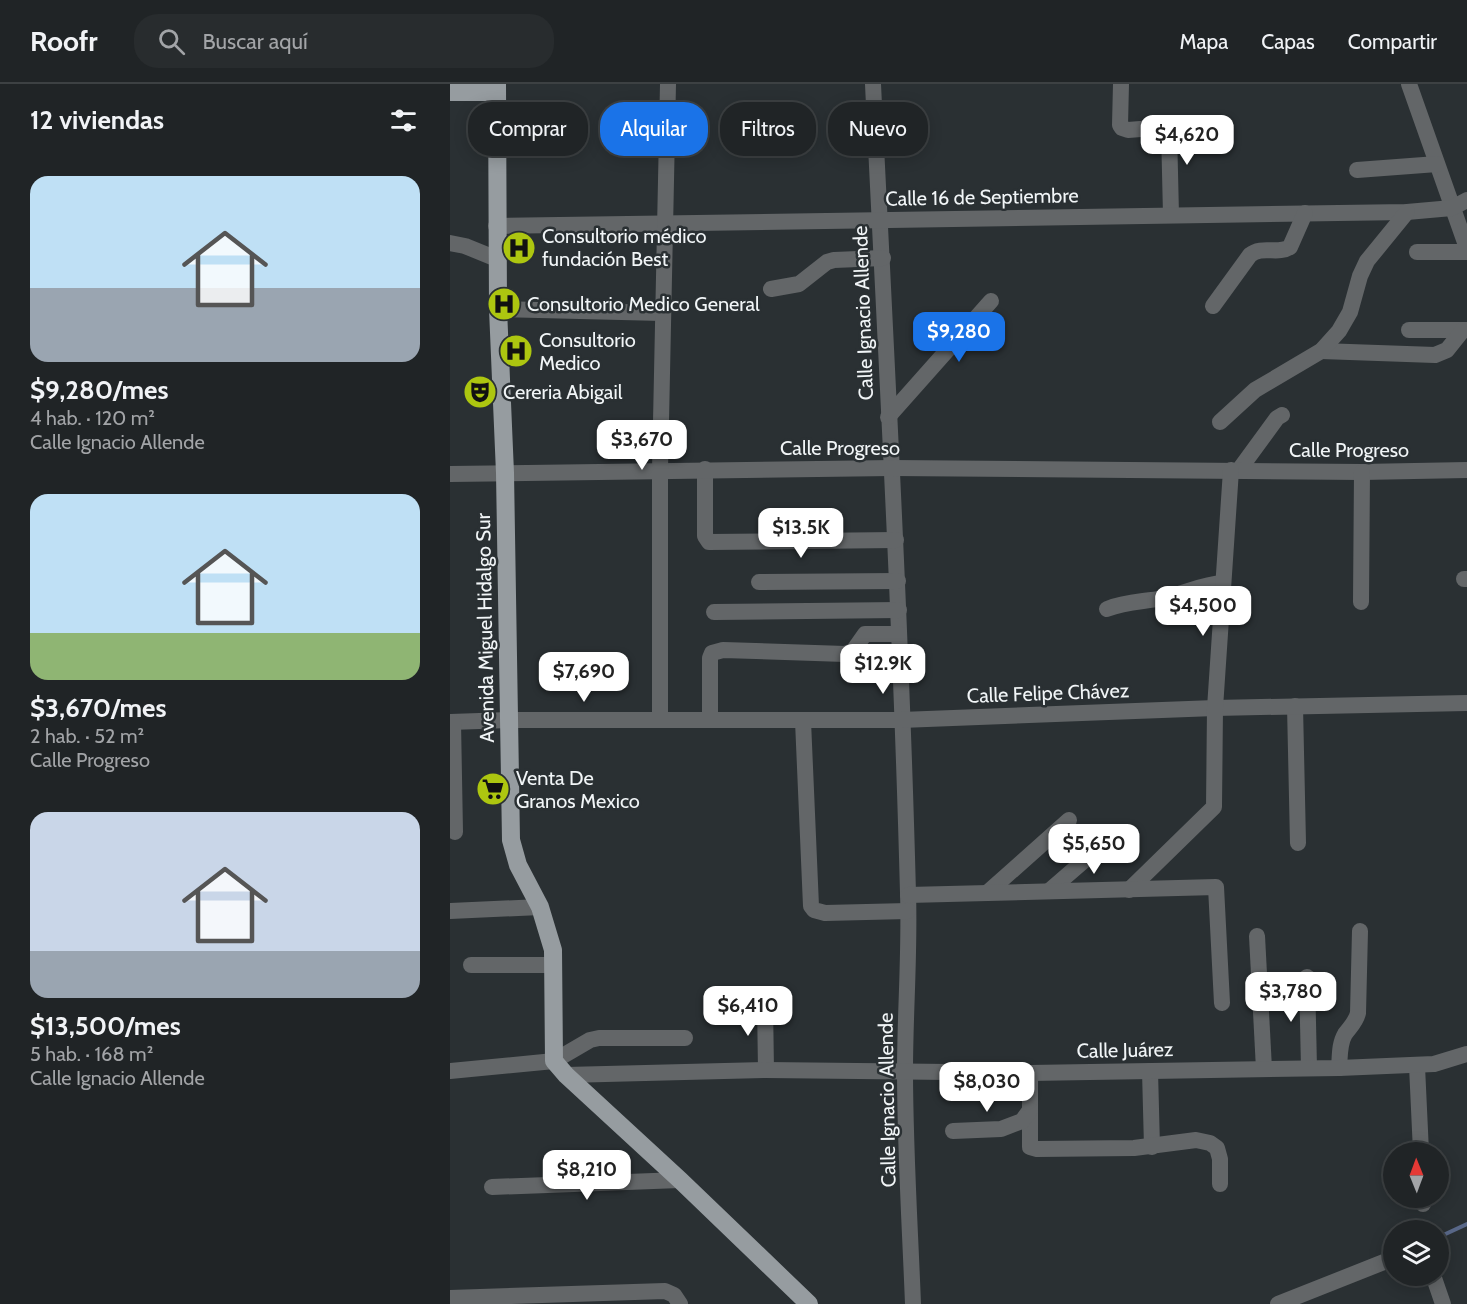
<!DOCTYPE html>
<html lang="es">
<meta charset="utf-8">
<style>
body{margin:0;font-family:Cabin,sans-serif;background:#282c2e;color:#f1f3f6;height:100vh;display:flex;flex-direction:column;font-size:22px;white-space:nowrap}
*{box-sizing:border-box;margin:0}
p{font-size:20px;color:#a2a4a7}
.icon{flex:none;width:33px;height:33px;fill:none;stroke:currentColor;stroke-width:2;stroke-linecap:round;stroke-linejoin:round}
.map{position:relative;flex:1;overflow:hidden}
.drawer{display:flex;flex-direction:column;background:#202426;width:450px}
.drawer>*{flex:none}
.hud{position:absolute;left:18px;top:18px;width:570px;height:54px;display:flex;gap:12px}
.needle{width:39px;rotate:359deg}
.fabs{position:absolute;left:933px;top:1058px;display:grid;gap:12px}
.fabs a{display:grid;place-items:center;width:66px;height:66px;border-radius:50%;background:#202426;box-shadow:0 3px 15px #0003,0 0 0 2px #3d4143;font-size:30px}
.price{position:absolute;translate:-50% -51px;padding:0 14px;border-radius:12px;background:#fff;color:#222;font-size:20px;line-height:39px;filter:drop-shadow(0 2px 3px #0008)}
.price::after{content:'';position:absolute;left:50%;top:36px;width:18px;height:14px;margin-left:-9px;background:inherit;clip-path:polygon(0 0,100% 0,50% 100%)}
.price.selected{background:#1a73e8;color:#fff}
ul{padding:0;list-style:none}
li{display:grid;align-content:center;gap:12px;height:318px;padding:0 30px}
li span{display:grid;place-items:center;height:186px;border-radius:18px;color:#555}
li>.icon{margin-inline-start:auto}
span .icon{width:108px;height:108px;fill:#fffc;stroke-width:1}
li b{font-size:26px}
h2{display:flex;justify-content:space-between;align-items:center;height:72px;padding:0 30px;font-size:26px}
.pill{padding:0 21px;border-radius:24px;background:#202426;box-shadow:0 3px 15px #0003,0 0 0 2px #3d4143;font-size:21px;line-height:54px}
.pill.selected{background:#1a73e8;color:#fff}
header{display:flex;align-items:center;gap:36px;box-sizing:border-box;height:84px;padding:0 30px;background:#202426;border-bottom:2px solid #3d4143}
header strong{font-size:28px}
nav{display:flex;gap:33px;margin-inline-start:auto;font-size:21px}
.search{width:420px;height:54px;background:#282c2e;display:flex;align-items:center;gap:15px;box-sizing:border-box;padding:0 21px;border-radius:24px;color:#a2a4a7;font-size:22px}
main{display:flex;flex:1;min-height:0}
.map>svg:first-child{display:block}
</style>
<header>
<strong>Roofr</strong>
<div class="search"><svg class="icon" aria-label="search" viewBox="0 0 24 24"><circle cx="10" cy="10" r="6"/><path d="M15 15l6 6"/></svg>Buscar aquí</div>
<nav><a>Mapa</a><a>Capas</a><a>Compartir</a></nav>
</header>
<main>
<section class="drawer">
<h2>12 viviendas<svg class="icon" aria-label="filters" viewBox="0 0 24 24"><path d="M4 7h16M4 17h16"/><circle cx="9" cy="7" r="2"/><circle cx="15" cy="17" r="2"/></svg></h2>
<ul>
<li><span style="background:linear-gradient(#bfe0f5 60%,#9aa5b1 0)"><svg class="icon" aria-label="home" viewBox="0 0 24 24"><path d="M3 11l9-7 9 7M6 9v11h12V9"/></svg></span><div><b>$9,280/mes</b><p>4 hab. · 120 m²</p><p>Calle Ignacio Allende</p></div></li>
<li><span style="background:linear-gradient(#bfe0f5 75%,#8fb573 0)"><svg class="icon" aria-label="home" viewBox="0 0 24 24"><path d="M3 11l9-7 9 7M6 9v11h12V9"/></svg></span><div><b>$3,670/mes</b><p>2 hab. · 52 m²</p><p>Calle Progreso</p></div></li>
<li><span style="background:linear-gradient(#c9d6e8 75%,#9aa5b1 0)"><svg class="icon" aria-label="home" viewBox="0 0 24 24"><path d="M3 11l9-7 9 7M6 9v11h12V9"/></svg></span><div><b>$13,500/mes</b><p>5 hab. · 168 m²</p><p>Calle Ignacio Allende</p></div></li>
</ul>
</section>
<div class="map">
<svg width="1017" height="1220" viewBox="0 0 1017 1220">
<rect width="100%" height="100%" fill="#2a3033"/>
<g fill="none" stroke-linecap="round" stroke-linejoin="round">
<polyline stroke="#596889" stroke-width="4" points="989,1153 1017,1140"/>
<g stroke="#636668" stroke-width="16">
<path d="M423,0c13,270 28,539 35,809 2,59 -3,119 -3,178 0,78 5,155 8,233"/>
<polyline points="671,0 670,41 672,44 678,46 716,43 719,46 721,131"/>
<polyline points="959,0 1017,164"/>
<polyline points="907,86 987,80"/>
<polyline points="46,142 957,128 1002,124 1017,116"/>
<polyline points="0,159 15,162 47,175"/>
<polyline points="967,168 1017,168"/>
<polyline points="321,205 349,200 377,178 384,176 433,174"/>
<path d="M763,222l37,-51c12,-10 28,0 40,-8l15,-34"/>
<polyline points="48,225 212,229"/>
<polyline points="959,246 1017,246"/>
<polyline points="871,267 985,271 997,266 1013,246"/>
<polyline points="438,333 541,217"/>
<polyline points="770,338 805,306 871,267 889,247 900,228 910,192 917,177 957,128"/>
<polyline points="255,385 255,452 259,458 446,456"/>
<polyline points="789,386 827,334 832,331"/>
<polyline points="0,390 442,384 912,388 1017,386"/>
<polyline points="1014,495 1017,495"/>
<polyline points="309,498 448,497"/>
<polyline points="911,518 912,388"/>
<path d="M657,525c19,-8 37,-7 56,-11 21,-4 39,-14 60,-15"/>
<polyline points="264,528 449,526"/>
<polyline points="845,622 848,759"/>
<polyline points="210,636 210,386 218,0"/>
<polyline points="260,636 260,574 262,569 273,566 395,570 403,567 415,550 449,550"/>
<polyline points="353,637 361,822 364,826 375,829 458,827"/>
<polyline points="0,638 59,636 451,636 765,624 1017,619"/>
<polyline points="3,638 5,748"/>
<polyline points="679,806 764,723 765,624 781,386"/>
<polyline points="599,807 666,749"/>
<polyline points="537,809 619,736"/>
<polyline points="458,811 766,803 772,919"/>
<polyline points="0,827 90,823"/>
<polyline points="807,852 814,985"/>
<polyline points="21,881 104,881"/>
<polyline points="857,893 859,984"/>
<polyline points="315,919 316,986"/>
<polyline points="967,982 971,1068"/>
<path d="M889,984c1,-11 0,-24 6,-34 5,-7 11,-12 13,-21l2,-82"/>
<polyline points="0,987 104,977 140,956 149,954 235,954"/>
<polyline points="700,987 702,1063"/>
<polyline points="580,989 580,1063 587,1065 684,1064 746,1056 760,1059 767,1064 770,1075 770,1100"/>
<polyline points="116,991 316,986 580,989 889,984 984,980 1017,970"/>
<polyline points="503,1047 551,1045 572,1037 580,1026"/>
<polyline points="42,1103 230,1096"/>
<polyline points="973,1113 973,1120"/>
<polyline points="983,1191 993,1220"/>
<polyline points="0,1214 215,1207 224,1211 230,1220"/>
<polyline points="828,1220 944,1174"/>
</g>
<g stroke="#969ca0" stroke-width="18">
<polyline points="47,0 48,225 55,389 61,756 68,781 90,823 103,866 104,977 116,991 230,1096 359,1220"/>
<polyline points="0,8 47,8"/>
</g>
</g>
<defs>
<symbol id="hospital-disc" viewBox="-11 -11 22 22"><circle r="9.5" fill="#adc610" stroke="#2a3033"/><path d="M-5-5h3v3.5h4V-5h3V5h-3V1.5h-4V5h-3Z" fill="#111"/></symbol>
<symbol id="theatre-disc" viewBox="-11 -11 22 22"><circle r="9.5" fill="#adc610" stroke="#2a3033"/><path d="M-5-5.5Q0-4 5-5.5V0Q5 5 0 6Q-5 5-5 0ZM-3.3-2.5H-1v1.5H-3.3ZM1-2.5H3.3v1.5H1ZM-2.8 1Q0 5.5 2.8 1Z" fill="#111"/></symbol>
<symbol id="supermarket-disc" viewBox="-11 -11 22 22"><circle r="9.5" fill="#adc610" stroke="#2a3033"/><path d="M-6-5.5h2.5l.6 2H6L4.5 2H-2.5L-4.4-4H-6ZM-1.5 3.2a1.3 1.3 0 1 0 .1 0ZM3 3.2a1.3 1.3 0 1 0 .1 0Z" fill="#111"/></symbol>
</defs>
<g fill-rule="evenodd">
<use href="#hospital-disc" x="50" y="145" width="38" height="38"/>
<use href="#hospital-disc" x="35" y="201" width="38" height="38"/>
<use href="#hospital-disc" x="47" y="248" width="38" height="38"/>
<use href="#theatre-disc" x="11" y="289" width="38" height="38"/>
<use href="#supermarket-disc" x="24" y="686" width="38" height="38"/>
</g>
<g text-anchor="middle" dominant-baseline="central" stroke-width="5" stroke-linejoin="round" paint-order="stroke">
<g font-size="20" fill="#f1f5f7" stroke="#2a3033">
<text transform="translate(532 113) rotate(-1)">Calle 16 de Septiembre</text>
<text transform="translate(413 229) rotate(-92)">Calle Ignacio Allende</text>
<text x="390" y="364">Calle Progreso</text>
<text x="899" y="366">Calle Progreso</text>
<text transform="translate(35 544) rotate(-91)">Avenida Miguel Hidalgo Sur</text>
<text transform="translate(598 609) rotate(-2)">Calle Felipe Chávez</text>
<text transform="translate(675 966) rotate(-1)">Calle Juárez</text>
<text transform="translate(437 1016) rotate(-91)">Calle Ignacio Allende</text>
</g>
<g font-size="20" fill="#f1f5f7" stroke="#2a3033" text-anchor="start">
<text x="92" y="152">Consultorio médico<tspan x="92" dy="23">fundación Best</tspan></text>
<text x="77" y="220">Consultorio Medico General</text>
<text x="89" y="256">Consultorio<tspan x="89" dy="23">Medico</tspan></text>
<text x="53" y="308">Cereria Abigail</text>
<text x="66" y="694">Venta De<tspan x="66" dy="23">Granos Mexico</tspan></text>
</g>
</g>
</svg>
<div class="fabs">
<a><svg class="needle" viewBox="-14 -14 28 28"><path d="M0-13l5 13h-10z" fill="#e53935"/><path d="M0 13l5-13h-10z" fill="#a2a4a7"/></svg></a>
<a><svg class="icon" aria-label="layers" viewBox="0 0 24 24"><path d="M12 4l9 5-9 5-9-5zM3 14l9 5 9-5"/></svg></a>
</div>
<b class="price" style="left:737px;top:82px">$4,620</b>
<b class="price selected" style="left:509px;top:279px">$9,280</b>
<b class="price" style="left:192px;top:387px">$3,670</b>
<b class="price" style="left:351px;top:475px">$13.5K</b>
<b class="price" style="left:753px;top:553px">$4,500</b>
<b class="price" style="left:433px;top:611px">$12.9K</b>
<b class="price" style="left:134px;top:619px">$7,690</b>
<b class="price" style="left:644px;top:791px">$5,650</b>
<b class="price" style="left:841px;top:939px">$3,780</b>
<b class="price" style="left:298px;top:953px">$6,410</b>
<b class="price" style="left:537px;top:1029px">$8,030</b>
<b class="price" style="left:137px;top:1117px">$8,210</b>
<div class="hud">
<a class="pill">Comprar</a>
<a class="pill selected">Alquilar</a>
<a class="pill">Filtros</a>
<a class="pill">Nuevo</a>
</div>
</div>
</main>
